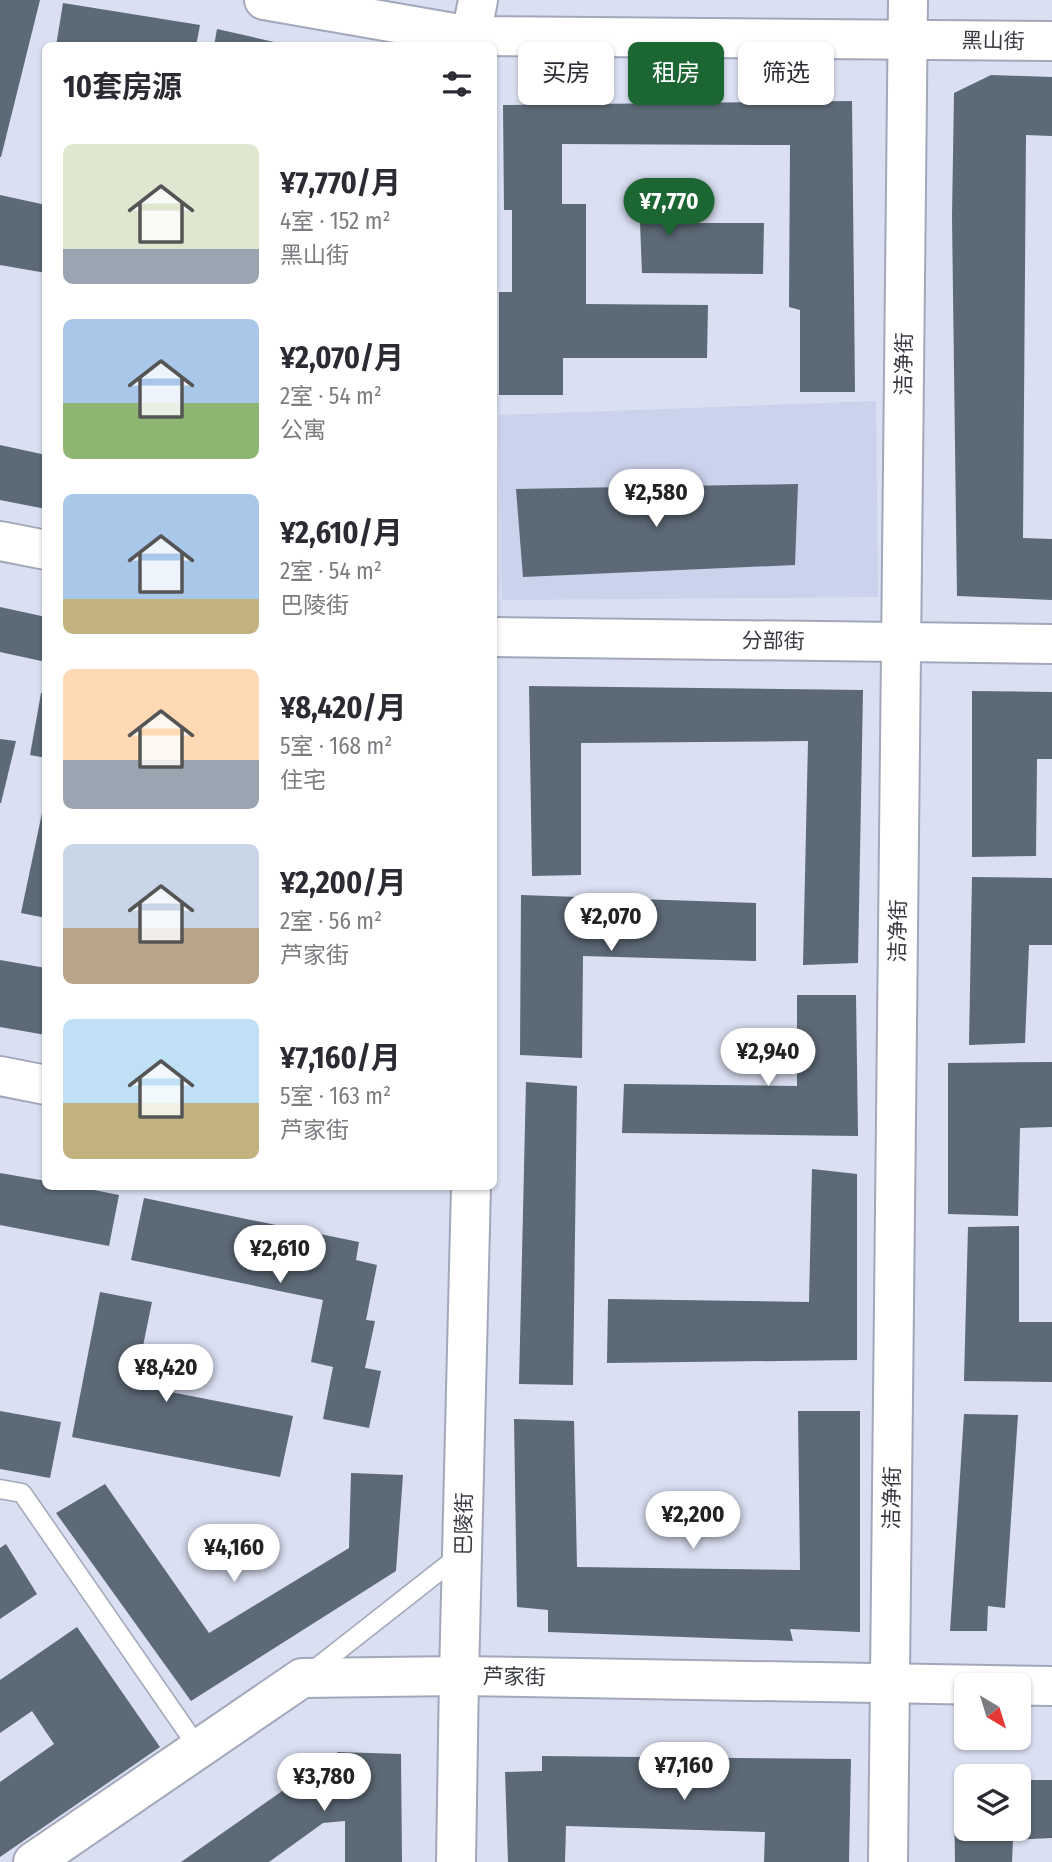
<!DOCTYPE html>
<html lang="zh">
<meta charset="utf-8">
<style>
body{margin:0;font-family:"Fira Sans Condensed","Noto Sans SC",sans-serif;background:#f7f7f7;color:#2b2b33;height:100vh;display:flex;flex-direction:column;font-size:26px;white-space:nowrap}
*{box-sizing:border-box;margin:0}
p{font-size:23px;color:#7c7c81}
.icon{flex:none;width:38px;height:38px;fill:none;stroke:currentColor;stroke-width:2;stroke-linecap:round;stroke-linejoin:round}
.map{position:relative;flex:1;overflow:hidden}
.sheet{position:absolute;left:42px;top:42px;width:455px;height:1148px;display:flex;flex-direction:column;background:#fff;border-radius:10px;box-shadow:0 2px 5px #0004}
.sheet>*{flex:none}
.top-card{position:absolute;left:518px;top:42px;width:429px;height:63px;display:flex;gap:14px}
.needle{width:46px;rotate:142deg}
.buttons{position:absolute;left:954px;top:1673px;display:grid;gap:14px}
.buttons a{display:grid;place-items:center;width:77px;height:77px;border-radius:10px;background:#fff;box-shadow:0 2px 5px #0004;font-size:35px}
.price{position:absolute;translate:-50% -60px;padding:0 16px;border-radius:24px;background:#fff;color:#222;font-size:23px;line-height:46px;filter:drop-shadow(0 2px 4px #0008)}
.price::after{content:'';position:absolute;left:50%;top:42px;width:21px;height:16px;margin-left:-10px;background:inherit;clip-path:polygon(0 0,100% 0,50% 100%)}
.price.selected{background:#1c6633;color:#fff}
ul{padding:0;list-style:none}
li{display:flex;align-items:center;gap:21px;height:175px;padding:0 21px}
li span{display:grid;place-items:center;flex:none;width:196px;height:140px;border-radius:10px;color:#555}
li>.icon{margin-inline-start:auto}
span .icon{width:84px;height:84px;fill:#fffc;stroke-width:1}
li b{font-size:30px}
h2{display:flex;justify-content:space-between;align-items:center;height:84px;padding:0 21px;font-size:30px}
.chip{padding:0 24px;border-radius:10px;background:#fff;box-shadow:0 2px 5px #0004;font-size:24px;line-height:63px}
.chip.selected{background:#1c6633;color:#fff}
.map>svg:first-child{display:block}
</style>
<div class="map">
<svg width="1052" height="1862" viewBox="0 0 1052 1862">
<rect width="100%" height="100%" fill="#dadff2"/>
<polygon fill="#cbd2eb" points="876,401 878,597 502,600 499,415"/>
<g fill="#5c6976">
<polygon points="0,0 40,0 1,157 0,157"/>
<polygon points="63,3 200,25 196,46 56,46"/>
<polygon points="217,29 283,44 283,46 214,46"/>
<polygon points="991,75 1052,77 1052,136 1026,135 1023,538 1052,539 1052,600 957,596 952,217 954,93"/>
<polygon points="852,101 855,392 800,392 800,310 789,307 790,145 562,144 562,204 586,204 586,304 708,305 707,358 563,358 563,395 499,395 499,292 512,292 512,210 504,210 503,105"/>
<polygon points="0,195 46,205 46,273 0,265"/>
<polygon points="640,223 764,223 763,274 642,273"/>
<polygon points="0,445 46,455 46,509 0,500"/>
<polygon points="798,484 795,565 523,577 516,489"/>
<polygon points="0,607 46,617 46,662 0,652"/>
<polygon points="529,686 863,690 858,963 803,965 808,741 581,743 581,875 532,876"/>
<polygon points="972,691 1052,692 1052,759 1037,759 1036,856 972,857"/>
<polygon points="41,693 46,694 46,758 30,755"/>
<polygon points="0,739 16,741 1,803 0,803"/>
<polygon points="42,813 46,814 46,918 21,913"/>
<polygon points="972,877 1052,878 1052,945 1029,945 1025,1043 969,1045"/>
<polygon points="521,895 756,903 756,961 583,956 582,1058 520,1055"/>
<polygon points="0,960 46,968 46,1035 0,1027"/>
<polygon points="797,995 856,995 858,1136 622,1133 624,1084 797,1086"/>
<polygon points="1052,1062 1052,1127 1020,1128 1018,1216 948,1214 948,1063"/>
<polygon points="526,1082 577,1086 573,1385 519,1384"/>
<polygon points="812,1169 857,1174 857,1360 607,1363 608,1299 809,1302"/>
<polygon points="0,1173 46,1181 46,1186 74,1186 119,1195 109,1246 0,1225"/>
<polygon points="144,1198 359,1242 356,1260 377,1265 366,1320 375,1321 365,1368 381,1371 369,1428 323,1419 333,1367 311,1362 323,1300 131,1260"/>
<polygon points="1019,1226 1019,1322 1052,1322 1052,1382 964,1381 968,1227"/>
<polygon points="100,1292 152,1302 135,1385 293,1416 280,1477 72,1437"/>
<polygon points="0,1411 61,1422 50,1478 0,1469"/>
<polygon points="798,1411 860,1411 860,1632 790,1629 793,1641 548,1632 548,1610 517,1607 514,1419 574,1421 577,1567 800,1570"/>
<polygon points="964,1414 1018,1415 1005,1608 988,1606 987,1631 950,1631"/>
<polygon points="351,1473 403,1475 396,1571 191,1701 56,1513 105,1484 209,1633 349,1548"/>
<polygon points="6,1544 37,1594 0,1619 0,1548"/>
<polygon points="77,1627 160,1747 0,1857 0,1782 54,1744 32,1711 0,1733 0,1680"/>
<polygon points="338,1752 401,1754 402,1862 345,1862 345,1821 323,1823 269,1862 181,1862"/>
<polygon points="542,1756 851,1759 849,1862 764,1862 765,1832 566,1826 565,1862 508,1862 505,1772 542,1771"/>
<polygon points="1018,1780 1052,1780 1052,1838 1013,1840 1012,1862 955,1862 954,1788 966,1788 966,1829 1018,1829"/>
</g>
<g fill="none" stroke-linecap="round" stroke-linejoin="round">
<defs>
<g id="lane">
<polyline points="0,1489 22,1493 199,1749"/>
<polyline points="311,1672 460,1555"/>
</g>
<g id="secondary">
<polyline points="264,0 471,36 1052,41"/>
<polyline points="471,46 471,36 478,0"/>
<polyline points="0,541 46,550"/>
<polyline points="494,637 1052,644"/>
<polyline points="0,1076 46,1085"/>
<polyline points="33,1862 302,1678 459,1676 1052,1686"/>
<polyline points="456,1862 459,1676 471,1186"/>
<polyline points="888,1862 908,0"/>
</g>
</defs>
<use href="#lane" stroke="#a2a7b9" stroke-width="21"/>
<use href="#secondary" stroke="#a2a7b9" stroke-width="42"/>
<use href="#lane" stroke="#fff" stroke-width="18"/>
<use href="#secondary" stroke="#fff" stroke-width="38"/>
</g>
<g text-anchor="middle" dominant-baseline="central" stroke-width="7" stroke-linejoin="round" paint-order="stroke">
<g font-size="21" fill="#36383f" stroke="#fff">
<text transform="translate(993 41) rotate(1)">黑山街</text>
<text transform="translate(904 364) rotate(-89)">洁净街</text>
<text transform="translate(773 641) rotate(1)">分部街</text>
<text transform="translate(898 931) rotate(-89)">洁净街</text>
<text transform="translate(892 1498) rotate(-89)">洁净街</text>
<text transform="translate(464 1524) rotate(-89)">巴陵街</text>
<text transform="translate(514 1677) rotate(1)">芦家街</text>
</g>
</g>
</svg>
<div class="buttons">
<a><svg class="needle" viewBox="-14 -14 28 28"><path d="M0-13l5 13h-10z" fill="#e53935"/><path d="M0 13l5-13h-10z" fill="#7c7c81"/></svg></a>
<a><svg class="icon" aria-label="layers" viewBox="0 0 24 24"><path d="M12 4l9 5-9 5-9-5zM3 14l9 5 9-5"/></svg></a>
</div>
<b class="price selected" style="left:669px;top:238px">¥7,770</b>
<b class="price" style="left:656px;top:529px">¥2,580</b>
<b class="price" style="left:611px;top:953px">¥2,070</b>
<b class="price" style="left:768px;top:1088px">¥2,940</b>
<b class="price" style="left:280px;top:1285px">¥2,610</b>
<b class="price" style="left:166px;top:1404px">¥8,420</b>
<b class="price" style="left:693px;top:1551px">¥2,200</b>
<b class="price" style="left:234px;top:1584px">¥4,160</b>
<b class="price" style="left:684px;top:1802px">¥7,160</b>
<b class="price" style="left:324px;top:1813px">¥3,780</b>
<div class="top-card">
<a class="chip">买房</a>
<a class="chip selected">租房</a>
<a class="chip">筛选</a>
</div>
<section class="sheet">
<h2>10套房源<svg class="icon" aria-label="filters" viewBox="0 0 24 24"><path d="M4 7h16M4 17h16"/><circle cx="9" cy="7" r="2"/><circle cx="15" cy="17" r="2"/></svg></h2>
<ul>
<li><span style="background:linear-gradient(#dfe7d0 75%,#9aa5b1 0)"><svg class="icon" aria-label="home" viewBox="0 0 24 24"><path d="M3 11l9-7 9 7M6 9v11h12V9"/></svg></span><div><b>¥7,770/月</b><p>4室 · 152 m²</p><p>黑山街</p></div></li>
<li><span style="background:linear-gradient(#a9c7e8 60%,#8fb573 0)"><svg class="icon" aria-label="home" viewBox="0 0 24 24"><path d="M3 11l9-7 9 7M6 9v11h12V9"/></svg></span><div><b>¥2,070/月</b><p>2室 · 54 m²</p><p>公寓</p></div></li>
<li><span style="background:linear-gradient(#a9c7e8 75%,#c2b280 0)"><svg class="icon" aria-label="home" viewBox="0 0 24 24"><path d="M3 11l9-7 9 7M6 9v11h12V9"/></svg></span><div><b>¥2,610/月</b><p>2室 · 54 m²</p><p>巴陵街</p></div></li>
<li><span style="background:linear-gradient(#ffd9b3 65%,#9aa5b1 0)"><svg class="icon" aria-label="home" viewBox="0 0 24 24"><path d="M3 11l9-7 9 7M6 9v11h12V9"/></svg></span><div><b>¥8,420/月</b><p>5室 · 168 m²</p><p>住宅</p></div></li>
<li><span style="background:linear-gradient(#c9d6e8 60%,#b9a48a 0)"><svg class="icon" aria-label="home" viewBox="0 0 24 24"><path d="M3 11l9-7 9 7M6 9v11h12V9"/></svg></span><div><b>¥2,200/月</b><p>2室 · 56 m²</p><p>芦家街</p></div></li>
<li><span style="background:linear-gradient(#bfe0f5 60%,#c2b280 0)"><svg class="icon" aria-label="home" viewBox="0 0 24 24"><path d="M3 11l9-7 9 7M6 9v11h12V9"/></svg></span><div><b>¥7,160/月</b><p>5室 · 163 m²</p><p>芦家街</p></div></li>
</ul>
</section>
</div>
